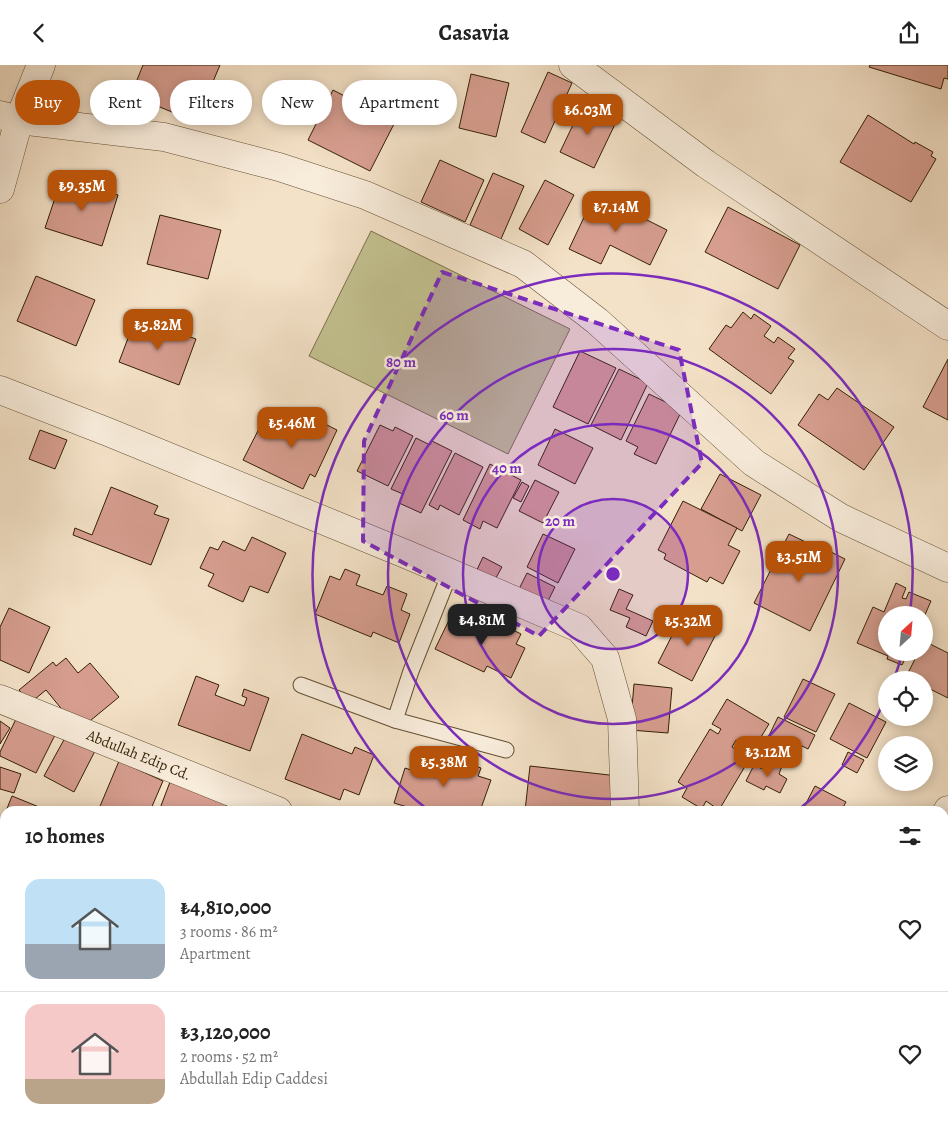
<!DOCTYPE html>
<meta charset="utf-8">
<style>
body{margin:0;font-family:Alegreya,serif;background:#f6f6f6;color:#222;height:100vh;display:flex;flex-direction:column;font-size:19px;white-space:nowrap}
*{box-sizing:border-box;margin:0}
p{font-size:16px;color:#767676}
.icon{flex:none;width:28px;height:28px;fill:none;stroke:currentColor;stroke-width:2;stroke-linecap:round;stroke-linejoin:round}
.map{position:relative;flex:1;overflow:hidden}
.side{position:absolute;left:0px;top:741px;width:949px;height:321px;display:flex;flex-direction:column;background:#fff;border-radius:15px 15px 0 0;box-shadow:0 2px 12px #0003}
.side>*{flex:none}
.hud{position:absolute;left:15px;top:15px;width:500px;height:45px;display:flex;gap:10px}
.needle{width:32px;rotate:26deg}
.controls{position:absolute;left:878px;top:541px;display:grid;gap:10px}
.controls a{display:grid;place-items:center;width:55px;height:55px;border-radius:50%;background:#fff;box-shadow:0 2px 12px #0003;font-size:25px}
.price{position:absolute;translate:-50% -42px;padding:0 11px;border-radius:10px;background:#b45309;color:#fff;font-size:16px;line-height:32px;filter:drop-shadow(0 1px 2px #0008)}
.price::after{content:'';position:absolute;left:50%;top:30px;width:15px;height:11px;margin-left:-8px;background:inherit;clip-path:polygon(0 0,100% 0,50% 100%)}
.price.selected{background:#222;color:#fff}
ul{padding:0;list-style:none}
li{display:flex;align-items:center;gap:15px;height:125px;padding:0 25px}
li+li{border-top:1px solid #e0e0e0}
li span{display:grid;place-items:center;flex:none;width:140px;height:100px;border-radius:15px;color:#555}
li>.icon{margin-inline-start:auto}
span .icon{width:60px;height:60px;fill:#fffc;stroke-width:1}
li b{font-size:21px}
h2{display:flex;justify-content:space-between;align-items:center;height:60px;padding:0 25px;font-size:21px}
.chip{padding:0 18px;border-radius:22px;background:#fff;box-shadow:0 2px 12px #0003;font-size:18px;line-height:45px}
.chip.selected{background:#b45309;color:#fff}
header{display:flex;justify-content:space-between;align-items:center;height:65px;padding:0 25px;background:#fff;font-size:22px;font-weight:600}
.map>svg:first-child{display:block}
</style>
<header><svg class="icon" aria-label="back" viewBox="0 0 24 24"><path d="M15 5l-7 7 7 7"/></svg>Casavia<svg class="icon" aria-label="share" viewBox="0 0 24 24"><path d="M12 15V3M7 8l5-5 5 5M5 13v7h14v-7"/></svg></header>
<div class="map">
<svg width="948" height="1062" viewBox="0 0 948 1062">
<rect width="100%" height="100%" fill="#f4e2c8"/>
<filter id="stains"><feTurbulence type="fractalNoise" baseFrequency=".004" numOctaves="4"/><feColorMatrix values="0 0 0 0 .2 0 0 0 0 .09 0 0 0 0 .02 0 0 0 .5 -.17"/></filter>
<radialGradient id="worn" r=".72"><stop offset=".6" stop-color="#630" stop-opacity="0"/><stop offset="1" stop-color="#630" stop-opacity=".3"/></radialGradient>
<polygon fill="#c3c190" stroke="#7c704a" points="371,166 570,264 508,389 309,291"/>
<g fill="#d79e90" stroke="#341f03">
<polygon points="143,0 220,0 196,57 131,30"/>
<polygon points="870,0 948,0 948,14 944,13 941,24 869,2"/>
<polygon points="548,7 572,18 545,78 521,67"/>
<polygon points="471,9 509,18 496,72 459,63"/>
<polygon points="333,25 395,57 370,106 308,75"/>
<polygon points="583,39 617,55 594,103 560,87"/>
<polygon points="868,50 914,79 915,77 933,87 931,91 936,94 911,137 840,97"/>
<polygon points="440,95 484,115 465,157 421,137"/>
<polygon points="493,108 524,121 501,174 470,160"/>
<polygon points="62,112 118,130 102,181 45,163"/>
<polygon points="545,115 574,130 548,180 519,164"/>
<polygon points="595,129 667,165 650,200 610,180 601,199 569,184"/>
<polygon points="728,142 800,180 778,224 705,187"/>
<polygon points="160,150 221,165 208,214 147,199"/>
<polygon points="36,211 95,235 76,281 17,256"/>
<polygon points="743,247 751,254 754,249 771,261 764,271 774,278 778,272 795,284 788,293 794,296 771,329 709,284 726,260 731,263"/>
<polygon points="136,252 196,274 179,320 119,297"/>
<polygon points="580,286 616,303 588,359 553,342"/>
<polygon points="948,294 948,355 923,342"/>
<polygon points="619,304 648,318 621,375 591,360"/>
<polygon points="837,323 894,362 864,405 798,360 819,329 828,335"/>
<polygon points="649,329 682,345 656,399 634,389 638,382 626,376"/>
<polygon points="297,345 337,365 315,412 310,409 303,424 243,395 263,356 286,367"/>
<polygon points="380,360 393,366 395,362 413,371 388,421 357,406"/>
<polygon points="555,364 593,383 575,419 538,400"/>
<polygon points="40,365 67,375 55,404 29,394"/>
<polygon points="416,373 430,380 432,376 452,386 421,448 399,438 403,429 391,424"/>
<polygon points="455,388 483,402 459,450 440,440 438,445 429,440"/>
<polygon points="490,399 521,415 497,463 483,456 480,464 463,455"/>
<polygon points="720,409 761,430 742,466 701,444"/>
<polygon points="535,415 559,427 543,458 519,446"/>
<polygon points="522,417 529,421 521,437 513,433"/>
<polygon points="111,422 158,441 154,449 169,454 151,500 73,470 75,463 92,470"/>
<polygon points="683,436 737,463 728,480 740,486 723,519 710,512 707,517 664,494 666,489 658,485"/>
<polygon points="543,469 575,484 558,518 527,502"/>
<polygon points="789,469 818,483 812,495 806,492 803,500 814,505 825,484 845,494 810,566 754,538"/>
<polygon points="252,472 286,488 268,528 250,521 243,537 208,521 214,509 200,503 210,482 218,485 223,476 245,486"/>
<polygon points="483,492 502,502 492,520 474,511"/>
<polygon points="345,504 360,510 356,520 383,530 387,521 407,529 401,545 410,549 399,578 373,567 371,572 315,549 330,511 340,515"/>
<polygon points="527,508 555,522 544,544 516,530"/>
<polygon points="896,518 906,523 902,533 906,534 909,527 931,536 924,552 924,550 886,550 886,588 908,588 902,600 887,594 888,591 857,578 873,542 884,547"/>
<polygon points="619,524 633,530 626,544 653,556 646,571 626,562 630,553 610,545"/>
<polygon points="9,543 50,562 29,608 0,595 0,562"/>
<polygon points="464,545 475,550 469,562 481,568 485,559 500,566 503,560 521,569 516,579 525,583 511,613 487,601 484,607 435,584 450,553 458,557"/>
<polygon points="683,549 717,567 692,616 658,598"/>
<polygon points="924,576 948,588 948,633 924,621 924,615 911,615 906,612 918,588 924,588"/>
<polygon points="66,593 78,608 90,598 119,632 79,665 46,625 30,638 19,625 53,597 56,601"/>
<polygon points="196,611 219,620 215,630 244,641 247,633 242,631 244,624 269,633 250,686 178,660"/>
<polygon points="803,614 835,629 816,667 784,652"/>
<polygon points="634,619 672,623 668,668 630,665"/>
<polygon points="727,634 769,659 753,685 736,675 732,682 750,693 719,745 706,736 702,744 682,732 687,723 678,717 710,664 718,669 721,664 712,659"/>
<polygon points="849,638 886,657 867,693 830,674"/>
<polygon points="17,652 55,670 36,708 0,691 0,687"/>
<polygon points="778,652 815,670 808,684 802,681 792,702 761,687"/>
<polygon points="0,656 10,663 0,679"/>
<polygon points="302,669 352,689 355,682 374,690 359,730 344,724 340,735 285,714"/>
<polygon points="66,671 95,686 74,727 44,711"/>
<polygon points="848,687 864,695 857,708 842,700"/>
<polygon points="442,690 481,703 478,711 491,715 480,746 462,746 450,742 448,746 420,746 394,738 405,703 435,713"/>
<polygon points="119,696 163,716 150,746 98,746"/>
<polygon points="772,696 782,701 779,709 787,714 780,728 766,721 764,725 746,716 754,700 767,706"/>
<polygon points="530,701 618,711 613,746 582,743 581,746 525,746"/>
<polygon points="0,702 21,709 14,728 0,724"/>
<polygon points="170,717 227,738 224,746 159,746"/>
<polygon points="815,721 846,737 841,746 802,746"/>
<polygon points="12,731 39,742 37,746 6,746"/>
<polygon points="5,748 5,781 0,779 0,760"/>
<polygon points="944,849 948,851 948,858 944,867"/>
<polygon points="944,931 948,937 948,951 944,955"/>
<polygon points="5,971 5,982 0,977"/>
<polygon points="948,972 948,1017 944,1020 944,974"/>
<polygon points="0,1004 5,1007 5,1058 50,1058 47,1062 0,1062"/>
<polygon points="948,1027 948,1062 942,1062 940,1058 944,1058 944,1028"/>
<rect x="564" y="1058" width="44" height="4"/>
<polygon points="636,1058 653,1058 637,1062"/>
<polygon points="721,1058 744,1058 745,1062 722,1062"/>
<polygon points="927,1058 933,1058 934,1062 912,1062"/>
</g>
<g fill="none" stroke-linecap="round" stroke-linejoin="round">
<defs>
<g id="service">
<polyline points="301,620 395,655 411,606 450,508"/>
<polyline points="395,655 506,685"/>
</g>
<g id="minor">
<polyline points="573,0 706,99 948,261"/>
<polyline points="0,50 19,55 164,72 279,102 365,130 523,199 597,256 754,398 841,453 948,503"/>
<polyline points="0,124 19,55 41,0"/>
<polyline points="0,325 108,367 408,490 579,563 605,593 622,654 625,746"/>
<polyline points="0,634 278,746"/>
<polyline points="944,752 948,745"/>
<polyline points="0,816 5,821"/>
<polyline points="272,1058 277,1062"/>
<polyline points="339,1062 344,1058"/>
<polyline points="891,1062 893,1058"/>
</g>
<polyline id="tertiary" points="944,814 948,816"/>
</defs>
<use href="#service" stroke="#645034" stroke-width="17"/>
<use href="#minor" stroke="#645034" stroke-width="29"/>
<use href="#tertiary" stroke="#645034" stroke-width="29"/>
<use href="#service" stroke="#f8ecdb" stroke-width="15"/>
<use href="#minor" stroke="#f8ecdb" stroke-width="28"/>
<use href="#tertiary" stroke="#f8ecdb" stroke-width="28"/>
</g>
<path fill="#7b2cbf" fill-opacity="0.2" stroke="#7b2cbf" stroke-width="4" stroke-dasharray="10 6" stroke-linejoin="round" d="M442,207l237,78 23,113 -163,173 -176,-95 1,-100z"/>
<circle cx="613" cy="509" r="75" fill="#7b2cbf" fill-opacity=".12"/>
<g fill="none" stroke="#7b2cbf" stroke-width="2.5">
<circle cx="613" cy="509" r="75"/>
<circle cx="613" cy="509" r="150"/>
<circle cx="613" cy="509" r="225"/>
<path d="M902 589A300 300 0 0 1 894 614M886 633A300 300 0 0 1 798 745M428 745A300 300 0 1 1 910 548"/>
</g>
<g text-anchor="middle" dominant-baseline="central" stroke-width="5" stroke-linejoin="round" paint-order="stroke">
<g font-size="15" fill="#341f03" stroke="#f8ecdb">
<text transform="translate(139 690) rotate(22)">Abdullah Edip Cd.</text>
</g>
</g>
<circle cx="613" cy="509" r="8" fill="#7b2cbf" stroke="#f8ecdb" stroke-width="2.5"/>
<g font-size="15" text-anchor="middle" font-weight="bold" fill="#7b2cbf" stroke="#f8ecdb" stroke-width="5" stroke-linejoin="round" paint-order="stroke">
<text x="401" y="302">80 m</text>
<text x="454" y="355">60 m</text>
<text x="507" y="408">40 m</text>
<text x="560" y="461">20 m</text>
</g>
<rect width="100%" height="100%" filter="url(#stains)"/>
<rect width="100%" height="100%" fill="url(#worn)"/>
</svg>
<div class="controls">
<a><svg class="needle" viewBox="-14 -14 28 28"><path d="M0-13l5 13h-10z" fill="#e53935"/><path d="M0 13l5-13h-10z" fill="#767676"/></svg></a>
<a><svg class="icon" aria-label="locate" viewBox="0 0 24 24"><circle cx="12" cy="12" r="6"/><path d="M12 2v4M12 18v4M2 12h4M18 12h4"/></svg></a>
<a><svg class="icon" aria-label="layers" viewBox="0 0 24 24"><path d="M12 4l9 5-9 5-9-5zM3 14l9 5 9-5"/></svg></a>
</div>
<b class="price" style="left:588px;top:71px">₺6.03M</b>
<b class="price" style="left:82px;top:147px">₺9.35M</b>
<b class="price" style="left:616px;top:168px">₺7.14M</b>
<b class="price" style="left:158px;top:286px">₺5.82M</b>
<b class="price" style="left:292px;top:384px">₺5.46M</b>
<b class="price" style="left:799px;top:518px">₺3.51M</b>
<b class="price selected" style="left:482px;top:581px">₺4.81M</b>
<b class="price" style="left:688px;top:582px">₺5.32M</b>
<b class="price" style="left:768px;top:713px">₺3.12M</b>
<b class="price" style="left:444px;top:723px">₺5.38M</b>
<div class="hud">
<a class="chip selected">Buy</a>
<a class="chip">Rent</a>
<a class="chip">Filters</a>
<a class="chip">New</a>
<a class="chip">Apartment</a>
</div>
<section class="side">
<h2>10 homes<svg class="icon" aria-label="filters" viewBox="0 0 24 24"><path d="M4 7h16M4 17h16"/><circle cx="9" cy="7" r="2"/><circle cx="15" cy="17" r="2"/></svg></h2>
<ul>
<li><span style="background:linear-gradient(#bfe0f5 65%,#9aa5b1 0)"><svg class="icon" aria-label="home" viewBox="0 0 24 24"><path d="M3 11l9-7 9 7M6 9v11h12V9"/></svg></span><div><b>₺4,810,000</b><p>3 rooms · 86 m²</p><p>Apartment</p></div><svg class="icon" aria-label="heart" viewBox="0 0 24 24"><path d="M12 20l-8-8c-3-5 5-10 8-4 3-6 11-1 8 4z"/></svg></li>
<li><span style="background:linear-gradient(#f6c9c9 75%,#b9a48a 0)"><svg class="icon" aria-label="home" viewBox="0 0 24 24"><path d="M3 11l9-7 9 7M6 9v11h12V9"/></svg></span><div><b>₺3,120,000</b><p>2 rooms · 52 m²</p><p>Abdullah Edip Caddesi</p></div><svg class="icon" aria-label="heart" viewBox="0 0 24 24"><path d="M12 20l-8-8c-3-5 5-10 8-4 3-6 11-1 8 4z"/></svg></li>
</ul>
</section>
</div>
